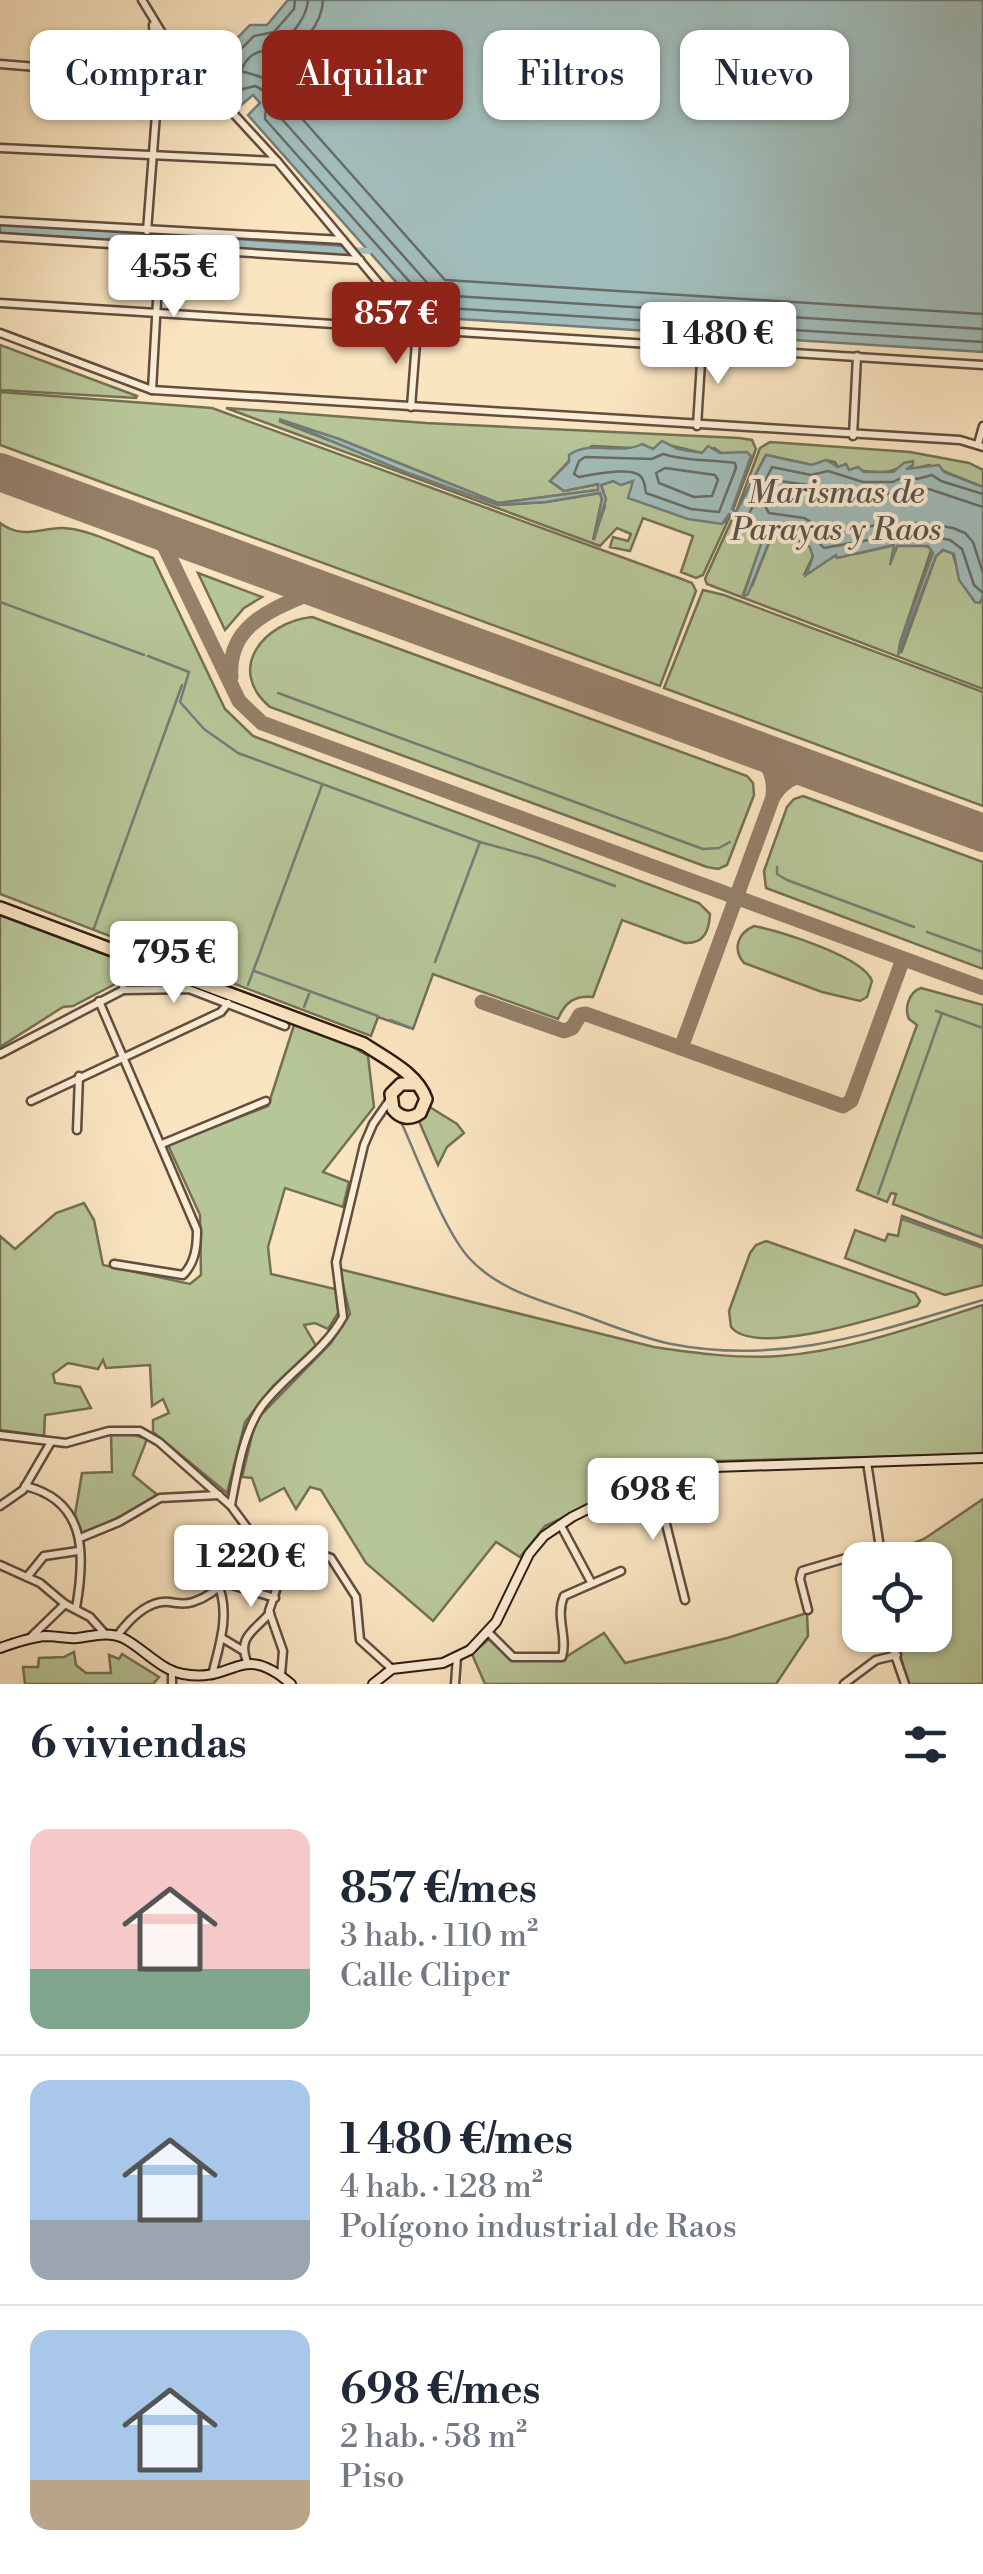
<!DOCTYPE html>
<html lang="es">
<meta charset="utf-8">
<style>
body{margin:0;font-family:"Libre Bodoni",serif;background:#f2f2f3;color:#1f2937;height:100vh;display:flex;flex-direction:column;font-size:38px;white-space:nowrap}
*{box-sizing:border-box;margin:0}
p{font-size:32px;color:#747a83}
.icon{flex:none;width:55px;height:55px;fill:none;stroke:currentColor;stroke-width:2;stroke-linecap:round;stroke-linejoin:round}
.map{position:relative;height:1684px;overflow:hidden}
.drawer{display:flex;flex-direction:column;background:#fff;flex:1}
.drawer>*{flex:none}
.hud{position:absolute;left:30px;top:30px;width:925px;height:90px;display:flex;gap:20px}
.buttons{position:absolute;left:842px;top:1542px;display:grid;gap:20px}
.buttons a{display:grid;place-items:center;width:110px;height:110px;border-radius:20px;background:#fff;box-shadow:0 2px 8px #0004;font-size:50px}
.price{position:absolute;translate:-50% -85px;padding:0 22px;border-radius:10px;background:#fff;color:#222;font-size:32px;line-height:65px;filter:drop-shadow(0 2px 5px #0008)}
.price::after{content:'';position:absolute;left:50%;top:60px;width:30px;height:22px;margin-left:-15px;background:inherit;clip-path:polygon(0 0,100% 0,50% 100%)}
.price.active{background:#8f2418;color:#fff}
ul{padding:0;list-style:none}
li{display:flex;align-items:center;gap:30px;height:250px;padding:0 30px}
li+li{border-top:2px solid #e0e1e3}
li span{display:grid;place-items:center;flex:none;width:280px;height:200px;border-radius:20px;color:#555}
li>.icon{margin-inline-start:auto}
span .icon{width:120px;height:120px;fill:#fffc;stroke-width:1}
li b{font-size:42px}
h2{display:flex;justify-content:space-between;align-items:center;height:120px;padding:0 30px;font-size:42px}
.chip{padding:0 35px;border-radius:20px;background:#fff;box-shadow:0 2px 8px #0004;font-size:35px;line-height:90px}
.chip.active{background:#8f2418;color:#fff}
.map>svg:first-child{display:block}
</style>
<div class="map">
<svg width="983" height="1684" viewBox="0 0 983 1684">
<rect width="100%" height="100%" fill="#fae5c1"/>
<filter id="stains"><feTurbulence type="fractalNoise" baseFrequency=".002" numOctaves="4"/><feColorMatrix values="0 0 0 0 .2 0 0 0 0 .09 0 0 0 0 .02 0 0 0 .5 -.17"/></filter>
<radialGradient id="worn" r=".72"><stop offset=".6" stop-color="#630" stop-opacity="0"/><stop offset="1" stop-color="#630" stop-opacity=".3"/></radialGradient>
<g fill="#b7c698" stroke="#747055" stroke-width="2.5">
<polygon points="0,345 137,396 136,398 0,390"/>
<polygon points="0,392 212,408 679,578 692,583 696,591 660,686 0,445"/>
<polygon points="226,408 426,423 739,438 752,440 756,449 733,510 746,471 714,448 702,453 665,444 653,449 592,446 569,461 550,481 564,491 599,484 598,490 498,503 339,439 279,421 498,505 546,502 600,493 602,499 593,540 605,506 601,485 613,481 621,485 633,480 632,491 661,506 725,522 731,514 703,575 696,578 681,572 693,536 643,518 630,551 610,547 613,537 628,541 631,534 617,528 600,546"/>
<path d="M770,442l140,10 59,11 14,7v17l-54,-22 -22,5 -5,-4c-17,11 -35,4 -53,4l-3,-6 -8,3 -3,-5 -9,-2 -14,5 -46,-10 -30,57 24,-64z"/>
<polygon points="734,515 737,529 760,535 763,541 744,592 752,586 772,535 798,540 810,547 813,556 805,573 837,555 860,553 895,545 895,552 897,546 922,545 932,548 900,643 901,653 936,556 943,550 952,551 957,568 980,598 983,595 983,689 707,584 705,579"/>
<path d="M0,523c22,16 37,6 61,5 25,-1 68,22 92,30l72,151 28,27 446,167 11,11c-1,17 -6,30 -25,29l-63,-23 -29,77c-18,-2 -28,5 -35,22l-125,-45 -20,55 -35,-12 -7,19 -371,-142z"/>
<polygon points="198,573 262,597 244,608 225,630"/>
<polygon points="703,590 724,595 983,692 983,806 664,688"/>
<path d="M312,617l435,159 6,7 1,12 -27,70 -9,4 -11,-2 -437,-160c-45,-38 -6,-85 42,-90z"/>
<polygon points="803,796 983,862 983,969 766,888 764,871 787,807 794,799"/>
<polygon points="0,915 112,957 120,964 115,984 73,1006 63,1007 0,1047"/>
<path d="M754,926c26,5 110,31 118,55l-5,16 -7,4 -38,-9 -78,-29c-12,-14 -6,-30 10,-37z"/>
<path d="M921,988l62,17v233l-90,-34 3,-10 -5,-1 -4,9 -30,-12 60,-165 -8,-6c-5,-11 0,-27 12,-31z"/>
<polygon points="295,1022 348,1044 368,1056 374,1107 323,1172 349,1182 343,1207 285,1188 268,1247 271,1274 335,1289 340,1310 328,1329 315,1323 304,1325 316,1346 273,1386 245,1422 227,1493 153,1432 153,1420 169,1413 163,1399 152,1406 150,1365 106,1368 103,1360 98,1369 68,1363 53,1374 55,1383 80,1387 91,1408 45,1415 44,1436 0,1430 0,1236 15,1249 56,1213 84,1203 94,1220 103,1265 190,1284 201,1275 200,1215 168,1145 268,1106"/>
<polygon points="428,1106 457,1124 464,1133 447,1147 438,1165 418,1119"/>
<polygon points="902,1216 983,1246 983,1285 945,1295 845,1258 855,1230 885,1241 888,1234 898,1236"/>
<path d="M766,1241l149,52 5,8 -3,5c-35,10 -161,52 -186,21l-2,-16 21,-58 6,-8z"/>
<path d="M339,1269l315,78c41,6 83,12 125,9 69,-5 138,-30 204,-51v149l-302,8 -136,64 -25,31 -24,-15 -63,79 -67,-58 -45,-73 -11,-3 -14,22 -12,-21 -24,13 -8,-23 -10,-1 12,-50 7,-12 70,-72 19,-29z"/>
<polygon points="125,1432 147,1439 133,1475 160,1497 82,1535 75,1515 82,1473 112,1472 111,1434"/>
<polygon points="983,1499 983,1684 909,1684 894,1635 935,1635 935,1560 871,1560 924,1539"/>
<polygon points="807,1613 808,1636 776,1684 485,1684 472,1654 489,1639 509,1658 561,1660 604,1633 625,1663 727,1638"/>
<polygon points="74,1652 76,1665 86,1673 111,1673 109,1655 119,1659 122,1654 159,1677 153,1684 25,1684 23,1667 38,1667 39,1658 64,1657"/>
</g>
<g fill="#a1bdbb" stroke="#747c77" stroke-width="2.5">
<polygon points="288,0 983,0 983,352 427,317 248,115 260,103 253,95 240,106 211,76 209,67 250,25 267,25"/>
<polygon points="0,224 344,246 352,256 0,233"/>
<path d="M279,419l60,20 159,64 100,-13v-6l-34,7 -14,-10 19,-19v-7c23,-16 49,1 73,-11l11,5 9,-8 16,8 24,4 6,-7 12,7 27,-1 4,4 -19,53 4,3 30,-57 46,10 14,-5 12,7 8,-3 3,6 9,-3 6,5h29l11,-9 9,-2v4l-7,4 33,-4 5,7 39,15v108l-3,8 -5,-1 -16,-22 -5,-26 -11,-4 -7,6 -38,99 2,-12 33,-90 -5,-7h-31l-7,19 4,-20 -57,13 -1,-3 -30,20 7,-18 -3,-10 -12,-7 -26,-5 -24,59 -5,3 19,-56 -2,-6 -26,-8 2,-10 -7,-3 -7,10 -34,-5 -60,-21 5,-17 -12,4 -8,-4 -12,4 5,14 -12,41 8,-41 -2,-6 -54,9 -48,3 -93,-33z"/>
</g>
<g fill="none" stroke-linecap="round" stroke-linejoin="round">
<g stroke="#686c66" stroke-width="2.5">
<path d="M295,0l-1,9 -20,23 -20,4 -31,31 -1,6 17,17 16,-4c23,10 9,18 10,33l167,188 551,35"/>
<path d="M308,0c-1,16 -14,33 -27,43 -17,12 -30,3 -40,28 30,9 42,9 40,47l157,177 545,34"/>
<path d="M323,0c-1,28 -25,47 -45,63l16,24 3,26 148,167 538,34"/>
<path d="M663,454c25,8 48,5 72,9l1,5 -17,44 -28,-3 -45,-16c-1,-5 -1,-10 -4,-15 -7,-13 -50,-3 -63,-1l-5,-3 5,-13 6,-4 67,2z"/>
<polygon points="665,468 715,475 718,480 712,496 694,497 659,483 656,473"/>
<path d="M983,494l-42,-13 -9,-6 -15,4 -12,-3 -12,6h-30l-35,-11 -17,4 -39,-8 -25,51 3,5c28,7 54,2 74,25l67,-12 32,-1 27,5 12,9 12,36 9,8"/>
<polyline points="983,507 929,489 876,495 780,481 775,484 766,508 769,513 804,518 830,533 890,523 923,523 953,528 965,533 973,542 983,573"/>
</g>
<g stroke="#747c77" stroke-width="2.5">
<polyline points="0,602 144,655"/>
<polyline points="148,656 189,672 180,702 204,729 238,753 480,842 538,858 615,886"/>
<polyline points="278,693 703,849 719,848 730,842"/>
<polyline points="777,867 777,874 787,880 914,927"/>
<polyline points="94,928 182,685"/>
<polyline points="927,932 983,952"/>
<polyline points="435,962 480,842"/>
<polyline points="254,971 378,1016"/>
<polyline points="248,985 322,785"/>
<polyline points="304,1007 309,994"/>
<polyline points="936,1011 983,1028"/>
<polyline points="390,1020 411,1028"/>
<path d="M402,1124c16,35 43,109 68,135 28,30 69,41 107,54 31,11 61,24 94,31 113,22 206,-13 312,-44"/>
<polyline points="878,1194 942,1013"/>
<polyline points="924,1216 983,1238"/>
<polyline points="902,1219 983,1248"/>
</g>
<polyline stroke="#a1bdbb" stroke-width="6" points="351,250 369,251"/>
<g stroke="#95806a" stroke-width="15">
<polyline points="156,529 239,701 262,723 983,988"/>
<path d="M231,677c-4,-55 46,-69 88,-88"/>
<path d="M743,745c21,12 33,26 30,52"/>
<polyline points="482,1002 564,1031 572,1028 580,1015 586,1014 843,1106 851,1101 903,959"/>
<path d="M681,1048l92,-251c12,-19 27,-24 49,-23"/>
</g>
<polyline stroke="#95806a" stroke-width="38" points="0,472 983,833"/>
<defs>
<g id="street">
<polyline points="142,0 170,46"/>
<polyline points="153,25 155,50"/>
<circle cx="165" cy="61" r="14"/>
<polyline points="177,52 277,161 417,329 411,407"/>
<polyline points="0,64 134,75 157,73"/>
<polyline points="121,71 135,68 150,57"/>
<polyline points="170,74 206,84"/>
<polyline points="0,148 277,161"/>
<polyline points="0,221 343,240"/>
<polyline points="147,231 159,75"/>
<polyline points="0,237 360,260"/>
<polyline points="0,303 983,365"/>
<polyline points="0,333 152,390 960,440 983,447"/>
<polyline points="152,390 160,247"/>
<polyline points="697,426 702,346"/>
<polyline points="853,436 857,356"/>
<polyline points="978,444 983,426"/>
<polyline points="123,990 189,989 285,1026"/>
<path d="M99,1001l98,229c0,17 -2,33 -14,45l-69,-11"/>
<polyline points="0,1054 123,990 125,956"/>
<polyline points="31,1101 221,1012 228,1003"/>
<polyline points="77,1130 79,1076"/>
<polyline points="162,1144 266,1101"/>
<polyline points="0,1435 66,1443 109,1431 140,1431 159,1442 231,1506 260,1545 293,1544 331,1558 356,1597 360,1640 392,1669"/>
<polyline points="654,1476 685,1600"/>
<path d="M25,1486c63,15 60,71 51,122"/>
<path d="M231,1505c6,-31 12,-73 31,-99 24,-32 62,-54 81,-89l-7,-55 28,-117 9,-21 16,-23"/>
<polyline points="0,1506 23,1490 51,1442"/>
<polyline points="560,1524 591,1582"/>
<polyline points="80,1538 119,1522 160,1498 219,1495"/>
<path d="M269,1547c14,30 10,35 0,64l14,40 -2,24"/>
<polyline points="0,1565 40,1583 65,1604 90,1617 105,1634"/>
<polyline points="27,1577 44,1556 78,1551"/>
<polyline points="225,1583 275,1598"/>
<polyline points="808,1610 800,1579 802,1571 880,1548 867,1462"/>
<path d="M488,1632l25,25h49c6,-20 -7,-40 2,-61l57,-25"/>
<polyline points="888,1635 905,1684"/>
<path d="M117,1636c12,-16 31,-36 52,-34 9,1 15,3 24,0 29,-9 46,-37 60,-62"/>
<polyline points="31,1637 65,1604"/>
<polyline points="222,1638 242,1650"/>
<path d="M247,1662c-10,-25 7,-31 23,-49"/>
<path d="M212,1675c7,-29 18,-59 7,-88"/>
<polyline points="172,1684 172,1670"/>
<polyline points="455,1684 457,1657"/>
<polyline points="844,1684 876,1660 897,1655"/>
</g>
<g id="secondary">
<path d="M0,1648c15,-5 30,-11 46,-12 10,0 20,3 31,2 16,-2 31,-7 46,0 20,10 37,32 60,36 52,10 57,-34 108,10"/>
<polyline points="373,1684 392,1669 443,1663 470,1650 496,1622 529,1554 544,1536 572,1517 654,1476 715,1467 983,1458"/>
</g>
<path id="highway" d="M0,908l364,136c22,15 53,29 62,55l-6,14c-10,7 -20,5 -27,-4l-2,-15 10,-10h14"/>
</defs>
<use href="#street" stroke="#624d3e" stroke-width="11"/>
<use href="#secondary" stroke="#301a12" stroke-width="12"/>
<use href="#highway" stroke="#301a12" stroke-width="16"/>
<use href="#street" stroke="#fceed7" stroke-width="6"/>
<use href="#secondary" stroke="#fceed7" stroke-width="8"/>
<use href="#highway" stroke="#fae5c1" stroke-width="11"/>
</g>
<g text-anchor="middle" dominant-baseline="central" stroke-width="8" stroke-linejoin="round" paint-order="stroke">
<g font-size="32" font-style="italic" fill="#58534d" stroke="#fceed7">
<text x="836" y="493">Marismas de<tspan x="836" dy="37">Parayas y Raos</tspan></text>
</g>
</g>
<rect width="100%" height="100%" filter="url(#stains)"/>
<rect width="100%" height="100%" fill="url(#worn)"/>
</svg>
<div class="buttons">
<a><svg class="icon" aria-label="locate" viewBox="0 0 24 24"><circle cx="12" cy="12" r="6"/><path d="M12 2v4M12 18v4M2 12h4M18 12h4"/></svg></a>
</div>
<b class="price" style="left:174px;top:320px">455 €</b>
<b class="price active" style="left:396px;top:367px">857 €</b>
<b class="price" style="left:718px;top:387px">1 480 €</b>
<b class="price" style="left:174px;top:1006px">795 €</b>
<b class="price" style="left:653px;top:1543px">698 €</b>
<b class="price" style="left:251px;top:1610px">1 220 €</b>
<div class="hud">
<a class="chip">Comprar</a>
<a class="chip active">Alquilar</a>
<a class="chip">Filtros</a>
<a class="chip">Nuevo</a>
</div>
</div>
<section class="drawer">
<h2>6 viviendas<svg class="icon" aria-label="filters" viewBox="0 0 24 24"><path d="M4 7h16M4 17h16"/><circle cx="9" cy="7" r="2"/><circle cx="15" cy="17" r="2"/></svg></h2>
<ul>
<li><span style="background:linear-gradient(#f6c9c9 70%,#7fa58c 0)"><svg class="icon" aria-label="home" viewBox="0 0 24 24"><path d="M3 11l9-7 9 7M6 9v11h12V9"/></svg></span><div><b>857 €/mes</b><p>3 hab. · 110 m²</p><p>Calle Cliper</p></div></li>
<li><span style="background:linear-gradient(#a9c7e8 70%,#9aa5b1 0)"><svg class="icon" aria-label="home" viewBox="0 0 24 24"><path d="M3 11l9-7 9 7M6 9v11h12V9"/></svg></span><div><b>1 480 €/mes</b><p>4 hab. · 128 m²</p><p>Polígono industrial de Raos</p></div></li>
<li><span style="background:linear-gradient(#a9c7e8 75%,#b9a48a 0)"><svg class="icon" aria-label="home" viewBox="0 0 24 24"><path d="M3 11l9-7 9 7M6 9v11h12V9"/></svg></span><div><b>698 €/mes</b><p>2 hab. · 58 m²</p><p>Piso</p></div></li>
</ul>
</section>
